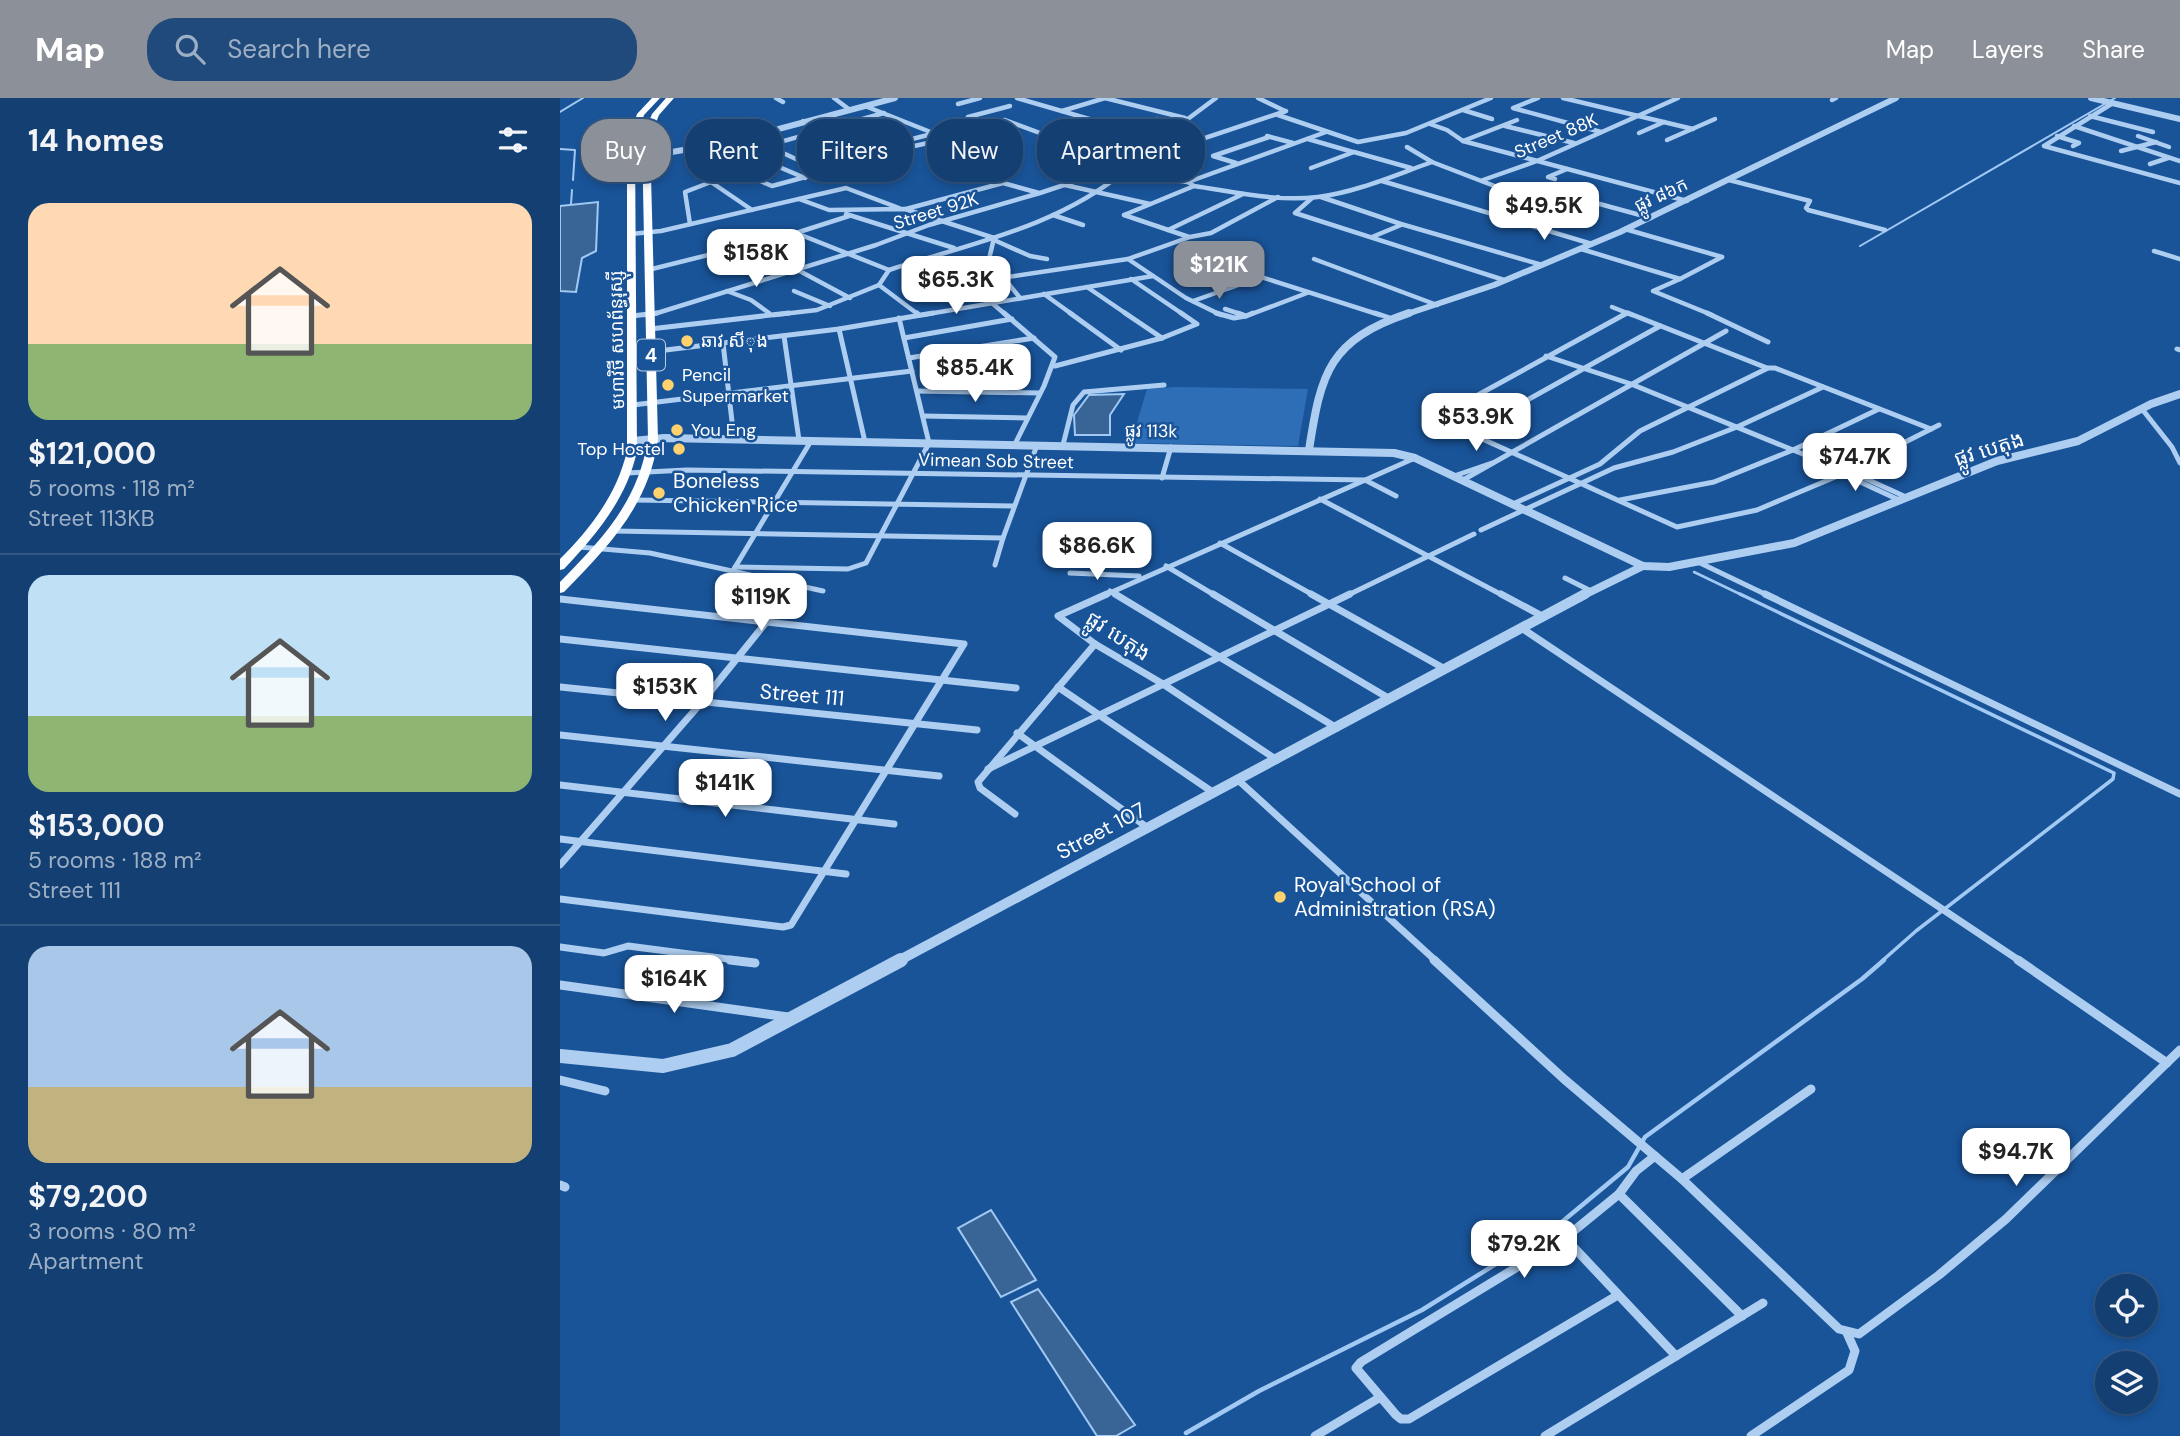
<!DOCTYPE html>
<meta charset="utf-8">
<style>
body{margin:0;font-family:"DM Sans","Noto Sans Khmer",sans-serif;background:#204a7b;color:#f1f3f6;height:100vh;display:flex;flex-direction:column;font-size:26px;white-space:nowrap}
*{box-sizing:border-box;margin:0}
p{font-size:23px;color:#9dafc4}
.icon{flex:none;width:38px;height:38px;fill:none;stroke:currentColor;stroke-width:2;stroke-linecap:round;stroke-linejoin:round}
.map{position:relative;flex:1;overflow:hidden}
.side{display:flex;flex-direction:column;background:#133f73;width:560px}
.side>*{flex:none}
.guide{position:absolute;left:21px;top:21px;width:665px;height:63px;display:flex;gap:14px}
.buttons{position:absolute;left:1535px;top:1176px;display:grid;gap:14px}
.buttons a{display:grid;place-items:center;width:63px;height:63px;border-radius:50%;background:#133f73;box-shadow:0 4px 10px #0003,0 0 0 2px #325885;font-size:35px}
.price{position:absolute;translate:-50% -60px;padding:0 16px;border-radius:14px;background:#fff;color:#222;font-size:23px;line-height:46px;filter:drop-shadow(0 2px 4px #0008)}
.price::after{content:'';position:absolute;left:50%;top:42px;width:21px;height:16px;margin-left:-10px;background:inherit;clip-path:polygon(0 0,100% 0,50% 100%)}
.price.on{background:#8c9099;color:#fff}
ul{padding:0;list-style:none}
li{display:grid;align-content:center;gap:14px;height:371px;padding:0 28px}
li+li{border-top:2px solid #325885}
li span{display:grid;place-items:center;height:217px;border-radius:21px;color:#555}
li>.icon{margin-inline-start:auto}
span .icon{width:126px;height:126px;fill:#fffc;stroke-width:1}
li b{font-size:30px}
h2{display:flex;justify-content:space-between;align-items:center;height:84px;padding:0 28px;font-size:30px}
.chip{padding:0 24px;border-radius:28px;background:#133f73;box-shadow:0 4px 10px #0003,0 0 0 2px #325885;font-size:24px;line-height:63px}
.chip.on{background:#8c9099;color:#fff}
header{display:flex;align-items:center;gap:42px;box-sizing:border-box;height:98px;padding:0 35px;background:#8c9099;color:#fff}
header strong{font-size:33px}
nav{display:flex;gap:38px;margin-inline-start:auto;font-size:24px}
.search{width:490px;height:63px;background:#204a7b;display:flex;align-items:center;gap:18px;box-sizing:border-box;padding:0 24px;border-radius:28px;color:#9dafc4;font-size:26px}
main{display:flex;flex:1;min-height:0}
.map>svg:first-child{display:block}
</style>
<header>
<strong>Map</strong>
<div class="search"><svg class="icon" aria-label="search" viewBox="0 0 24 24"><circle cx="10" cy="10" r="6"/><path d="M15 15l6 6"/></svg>Search here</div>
<nav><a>Map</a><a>Layers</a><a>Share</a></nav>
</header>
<main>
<section class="side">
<h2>14 homes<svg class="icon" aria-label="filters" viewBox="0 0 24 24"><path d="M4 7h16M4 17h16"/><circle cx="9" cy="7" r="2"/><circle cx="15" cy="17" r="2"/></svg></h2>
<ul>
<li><span style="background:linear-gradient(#ffd9b3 65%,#8fb573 0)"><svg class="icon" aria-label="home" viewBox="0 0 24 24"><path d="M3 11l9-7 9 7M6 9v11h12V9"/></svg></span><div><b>$121,000</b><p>5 rooms · 118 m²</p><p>Street 113KB</p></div></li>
<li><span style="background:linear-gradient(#bfe0f5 65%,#8fb573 0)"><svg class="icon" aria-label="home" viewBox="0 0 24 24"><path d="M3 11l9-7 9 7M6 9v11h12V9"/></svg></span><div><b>$153,000</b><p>5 rooms · 188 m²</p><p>Street 111</p></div></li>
<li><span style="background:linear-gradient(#a9c7e8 65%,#c2b280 0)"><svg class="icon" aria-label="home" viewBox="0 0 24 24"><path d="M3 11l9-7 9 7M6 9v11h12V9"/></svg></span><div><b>$79,200</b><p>3 rooms · 80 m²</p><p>Apartment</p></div></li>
</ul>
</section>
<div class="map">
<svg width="1620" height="1338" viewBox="0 0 1620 1338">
<rect width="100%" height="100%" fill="#195499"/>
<polygon fill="#2d6eb7" points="617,289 748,291 738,348 571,345 587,291"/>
<g fill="#396496" stroke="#a1c9f3" stroke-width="2">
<polygon points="38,104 36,153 22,160 16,194 0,193 0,108"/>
<polygon points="564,296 550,317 550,337 515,337 514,317 529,297"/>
<polygon points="431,1112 476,1182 441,1199 398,1130"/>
<polygon points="478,1191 575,1327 556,1338 537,1338 451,1204"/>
</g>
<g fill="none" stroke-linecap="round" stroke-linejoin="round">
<g stroke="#a1c9f3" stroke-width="2">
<polyline points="0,14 23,0"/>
<polyline points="0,51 15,52 13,82"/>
<polyline points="11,106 12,92"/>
<polyline points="1300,148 1555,0"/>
</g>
<polyline stroke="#a1c9f3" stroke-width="2.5" points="1134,474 1184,498"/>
<polyline stroke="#a1c9f3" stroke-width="3.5" points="1180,496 1554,675 1553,681 1356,833 1322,863"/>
<polyline stroke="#a1c9f3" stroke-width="4.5" points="626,1335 699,1293 862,1212 997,1128 1068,1069 1085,1039 1302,881 1324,862"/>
<g stroke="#aecef1" stroke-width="4.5">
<polyline points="216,0 223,4"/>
<polyline points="274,0 290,12"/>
<polyline points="457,0 598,41"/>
<polyline points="545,0 625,20"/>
<polyline points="698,0 725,13"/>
<polyline points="978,0 953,10 1041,34"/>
<polyline points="1003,0 1133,31"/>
<polyline points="1272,2 1276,0"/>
<polyline points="1553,5 1484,48 1620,85"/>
<polyline points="398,6 420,0"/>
<polyline points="305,8 373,35"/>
<polyline points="903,12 932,21"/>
<polyline points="502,13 545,0"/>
<polyline points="718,17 798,44 846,35 931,0"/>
<polyline points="1530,18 1593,34"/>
<polyline points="243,23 286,40"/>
<polyline points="411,26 406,22 408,19 450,8"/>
<polyline points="870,26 887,32 903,43 1127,103"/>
<polyline points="945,28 1014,45"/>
<polyline points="1514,28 1620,63"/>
<polyline points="564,32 597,21 618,26"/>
<polyline points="1079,35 1104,24"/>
<polyline points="299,37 316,44"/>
<polyline points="484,37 529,22"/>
<polyline points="707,38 733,45"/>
<polyline points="1497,38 1519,45 1513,48"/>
<polyline points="1578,38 1609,49"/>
<polyline points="748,41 793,54"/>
<polyline points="1107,42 1155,21"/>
<polyline points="539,43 585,52"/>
<polyline points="903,43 957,22"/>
<polyline points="162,45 187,55"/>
<polyline points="251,45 295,61 377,43"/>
<polyline points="259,48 309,34"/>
<polyline points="528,48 552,54 565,49"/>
<polyline points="847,49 872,64 971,102 980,103 1003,96 1091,120"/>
<polyline points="313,51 411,26 445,22 504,44 551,29"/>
<polyline points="1561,53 1596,44"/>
<polyline points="184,54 324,15"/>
<polyline points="198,60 245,80"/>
<polyline points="570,64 656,0"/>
<polyline points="676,65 653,58 709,39"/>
<polyline points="1590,66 1608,60"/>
<polyline points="751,70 794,54 851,70"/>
<polyline points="179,74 212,88 264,74 223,55 197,60"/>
<polyline points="179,74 211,65"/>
<path d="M560,78l68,6 6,4c41,6 83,16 124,11 39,-5 77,-22 114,-35"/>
<polyline points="995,81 988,79 1007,71"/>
<polyline points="923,82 977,63 1118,0"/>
<polyline points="1169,82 1250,103 1246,110 1248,112 1325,132"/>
<polyline points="822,83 1032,146"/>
<polyline points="151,84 192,112"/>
<polyline points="628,84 766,34"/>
<polyline points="505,87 590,106"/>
<polyline points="761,99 841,126 982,167"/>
<polyline points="752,100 735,115 944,182"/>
<polyline points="239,101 269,112 345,111 434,140 427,170 430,182"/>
<polyline points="346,111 443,85 479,95"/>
<polyline points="286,116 394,150"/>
<polyline points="493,117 523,127"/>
<polyline points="564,117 634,88"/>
<polyline points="564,117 629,139"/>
<polyline points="130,126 125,94 164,79"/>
<polyline points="1065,131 1162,159"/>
<polyline points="608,132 683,96"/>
<polyline points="236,135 329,172"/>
<polyline points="71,136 101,133 286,90 339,110"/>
<polyline points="812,139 841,127"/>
<polyline points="434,142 470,158 487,161"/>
<polyline points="191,147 290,200"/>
<polyline points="1021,151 1120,181 1093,193 1152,217"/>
<polyline points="1594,153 1620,161"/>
<polyline points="371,160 377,166 383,187 388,188 568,161 630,139 651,135 718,99"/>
<polyline points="568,161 626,200 661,217"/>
<polyline points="754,161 877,207"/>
<polyline points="88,172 236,135 289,118"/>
<polyline points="183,174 221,164"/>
<polyline points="444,180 460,200"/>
<polyline points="571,181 624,217"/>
<polyline points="1120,181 1162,159"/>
<polyline points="527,189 568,217"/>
<polyline points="167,193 191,202 209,215"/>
<polyline points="234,193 270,208"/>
<polyline points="484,196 513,217"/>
<polyline points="633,203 701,179 820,217"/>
<polyline points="432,205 446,217"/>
<polyline points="1052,209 1072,217"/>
<polyline points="665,211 683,217"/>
<polyline points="84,217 94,216 316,147 369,127 480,95 726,13"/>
<polyline points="214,217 257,212 319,187"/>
<path d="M359,217l-40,-30 10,-15c83,-27 169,-43 237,-100l-2,-5"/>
<polyline points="362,217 593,178"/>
<polyline points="689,217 747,195"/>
<polyline points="1063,217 1067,215"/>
</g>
<g stroke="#aecef1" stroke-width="5">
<polyline points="357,215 359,217"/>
<polyline points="444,215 495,259 484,288 455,346"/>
<polyline points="510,215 561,252"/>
<polyline points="565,215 602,240"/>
<polyline points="656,215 674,220 686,218"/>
<polyline points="678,215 686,218 693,215"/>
<polyline points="815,215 833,221"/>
<polyline points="1067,215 876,320 1117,429 1197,412 1280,377 1379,327"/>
<polyline points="1068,215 1207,270"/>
<polyline points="1147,215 1208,244"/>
<polyline points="72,218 97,215"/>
<polyline points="90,231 229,215"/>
<polyline points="279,231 305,344"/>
<polyline points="224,238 239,342"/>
<polyline points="344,240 452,221"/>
<polyline points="163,245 174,341"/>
<polyline points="1617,251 1620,252"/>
<polyline points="73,256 279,231 373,215"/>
<polyline points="986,258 1071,286 1287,374"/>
<polyline points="349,260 474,240"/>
<polyline points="495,268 602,240 637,226 621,215"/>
<polyline points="357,293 479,295"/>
<polyline points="73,307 352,273"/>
<polyline points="1582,311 1612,349 1620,365"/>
<polyline points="363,318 467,320"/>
<polyline points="910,334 1100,228"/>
<polyline points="503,347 513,307 524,294 604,287"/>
<polyline points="1289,373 1346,399"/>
<polyline points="67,375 127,372 805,382 836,398"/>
<polyline points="1283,376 1339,402"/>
<polyline points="894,378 932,365"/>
<polyline points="602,380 611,349"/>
<polyline points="903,382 1166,233"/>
<polyline points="760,401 944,498"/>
<polyline points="74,402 453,408"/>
<polyline points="1060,402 1154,384 1233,352 1319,311"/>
<polyline points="953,406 1040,366 1080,333 1208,270 1215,270 1371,331"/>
<polyline points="921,432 1054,370 1113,354 1177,329 1263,289"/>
<polyline points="54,433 443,440 435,467"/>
<polyline points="443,440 477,347"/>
<polyline points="660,445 755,498"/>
<polyline points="19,449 90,455 263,493"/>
<polyline points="1138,464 1209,498"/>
<polyline points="606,468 656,498"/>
<polyline points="175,469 288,471 306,465 369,345 339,220"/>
<polyline points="174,471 251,343"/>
<polyline points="510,475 579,478"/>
<polyline points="1005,480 1031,493"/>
<polyline points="550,493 558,498"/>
<polyline points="543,498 855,360"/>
<polyline points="786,498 914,436"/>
</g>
<g stroke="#aecef1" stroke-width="7">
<polyline points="547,496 498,518 535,546 603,586 717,662"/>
<polyline points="555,496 777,630"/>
<polyline points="653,496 830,601"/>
<polyline points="751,496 885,571"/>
<polyline points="941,496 984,519"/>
<polyline points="1205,496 1620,696"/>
<polyline points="0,501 404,546 231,827 223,829 0,801"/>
<polyline points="963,531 1460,863"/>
<polyline points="0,541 456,590"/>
<polyline points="0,589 417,632"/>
<polyline points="498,589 654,695"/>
<polyline points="457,635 588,730"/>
<polyline points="0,637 379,678"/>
<polyline points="428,671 790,496"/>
<polyline points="678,682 876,863"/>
<polyline points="0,687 334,726"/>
<polyline points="455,716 420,690 418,684 535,546"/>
<polyline points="0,741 286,776"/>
<polyline points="0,767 141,605 208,522"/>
<polyline points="0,849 44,855 68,848 183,863"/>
</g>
<g stroke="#aecef1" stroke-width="9">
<polyline points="170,862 195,865"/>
<polyline points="874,862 1004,981 1122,1081 1279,1231 1299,1236 1379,1177 1446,1121 1620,952"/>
<polyline points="1458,862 1607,965"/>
<polyline points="0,887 228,919"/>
<polyline points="0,982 45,993"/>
<polyline points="1122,1081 1251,991"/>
<polyline points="0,1087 5,1089"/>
<polyline points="1059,1096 1182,1218"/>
<polyline points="1005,1140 1116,1258"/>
<polyline points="1058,1197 849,1321 841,1321 836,1317 796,1270 801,1264 1005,1140 1059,1096 1076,1073 1095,1058"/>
<polyline points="755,1338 819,1300"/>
<polyline points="985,1338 1203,1205"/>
<polyline points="1191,1338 1289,1272 1295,1253 1287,1235"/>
</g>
<g stroke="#aecef1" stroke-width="6">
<polyline points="1531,0 1620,21"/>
<polyline points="71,61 170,44 335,0"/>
<polyline points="844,217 934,187 1060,134 1336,0"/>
</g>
<g stroke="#aecef1" stroke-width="8">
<polyline points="73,343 104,340 834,355 855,360 1083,468 1109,469 1234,445 1437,363 1518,343 1591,306 1620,296"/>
<path d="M749,352c12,-78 20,-110 100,-137"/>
<polyline points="1022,498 1083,468"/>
</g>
<polyline stroke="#aecef1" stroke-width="10" points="338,863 1025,496"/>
<polyline stroke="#aecef1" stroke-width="14" points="0,958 103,968 172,952 341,862"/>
<g fill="#fcfdff" fill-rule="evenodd">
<path d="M92,0h8l-16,17 -9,29 2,307c-10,47 -40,83 -73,118l-4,1v-11c31,-31 57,-65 67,-108v-307l10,-30z"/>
<path d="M106,0h8l-15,17 -9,23 8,301c-9,66 -49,107 -94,153l-4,1v-11c43,-44 78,-80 88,-143l-6,-301 10,-24z"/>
</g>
</g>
<g fill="#ffd26e" stroke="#195499" stroke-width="2.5">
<circle cx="127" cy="243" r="7"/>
<circle cx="108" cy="287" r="7"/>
<circle cx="117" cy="332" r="7"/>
<circle cx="119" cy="351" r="7"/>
<circle cx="99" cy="395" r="7"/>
<circle cx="720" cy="799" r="7"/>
</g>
<g text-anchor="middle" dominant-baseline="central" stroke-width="5" stroke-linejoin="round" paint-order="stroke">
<g font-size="18" fill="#fff" stroke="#195499">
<text transform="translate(996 38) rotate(-23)">Street 88K</text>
<text transform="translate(1101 97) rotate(-25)">ផ្លូវ ៨៦ក</text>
<text transform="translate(376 113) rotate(-17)">Street 92K</text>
<text transform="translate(57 242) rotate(-91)">មហាវិថី សហព័ន្ធរុស្ស៊ី</text>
<text transform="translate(591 333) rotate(1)">ផ្លូវ 113k</text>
<text transform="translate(436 363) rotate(1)">Vimean Sob Street</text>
</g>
<g font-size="18" fill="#fff" stroke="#195499" text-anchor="start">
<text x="141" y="243">ឆាវ សីុង</text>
<text x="122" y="277">Pencil<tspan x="122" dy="21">Supermarket</tspan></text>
<text x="131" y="332">You Eng</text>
<text x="105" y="351" text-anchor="end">Top Hostel</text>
</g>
<rect fill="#195499" stroke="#bacce0" stroke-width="2" x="77" y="241.5" width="28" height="31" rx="5"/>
<g font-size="19" font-weight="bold" fill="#fff">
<text x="91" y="257">4</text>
</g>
<g font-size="21" fill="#fff" stroke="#195499">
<text transform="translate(1429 351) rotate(-17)">ផ្លូវ បេតុង</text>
<text transform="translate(558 538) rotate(33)">ផ្លូវ បេតុង</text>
<text transform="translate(242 597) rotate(5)">Street 111</text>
<text transform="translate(541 733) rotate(-28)">Street 107</text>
</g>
<g font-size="21" fill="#fff" stroke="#195499" text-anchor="start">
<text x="113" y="383">Boneless<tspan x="113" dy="24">Chicken Rice</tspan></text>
<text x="734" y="787">Royal School of<tspan x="734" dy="24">Administration (RSA)</tspan></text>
</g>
</g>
</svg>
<div class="buttons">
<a><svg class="icon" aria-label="locate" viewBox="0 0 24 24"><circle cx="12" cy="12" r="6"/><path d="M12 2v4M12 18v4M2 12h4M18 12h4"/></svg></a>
<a><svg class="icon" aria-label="layers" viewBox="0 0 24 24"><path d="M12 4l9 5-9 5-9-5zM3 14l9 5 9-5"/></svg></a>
</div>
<b class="price" style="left:984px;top:144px">$49.5K</b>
<b class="price" style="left:196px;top:191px">$158K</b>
<b class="price on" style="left:659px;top:203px">$121K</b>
<b class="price" style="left:396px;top:218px">$65.3K</b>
<b class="price" style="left:415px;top:306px">$85.4K</b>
<b class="price" style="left:916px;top:355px">$53.9K</b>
<b class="price" style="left:1295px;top:395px">$74.7K</b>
<b class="price" style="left:537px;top:484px">$86.6K</b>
<b class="price" style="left:201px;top:535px">$119K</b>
<b class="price" style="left:105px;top:625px">$153K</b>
<b class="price" style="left:165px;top:721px">$141K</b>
<b class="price" style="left:114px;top:917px">$164K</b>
<b class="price" style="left:1456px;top:1090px">$94.7K</b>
<b class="price" style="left:964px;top:1182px">$79.2K</b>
<div class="guide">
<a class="chip on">Buy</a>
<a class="chip">Rent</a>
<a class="chip">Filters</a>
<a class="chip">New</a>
<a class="chip">Apartment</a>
</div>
</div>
</main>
